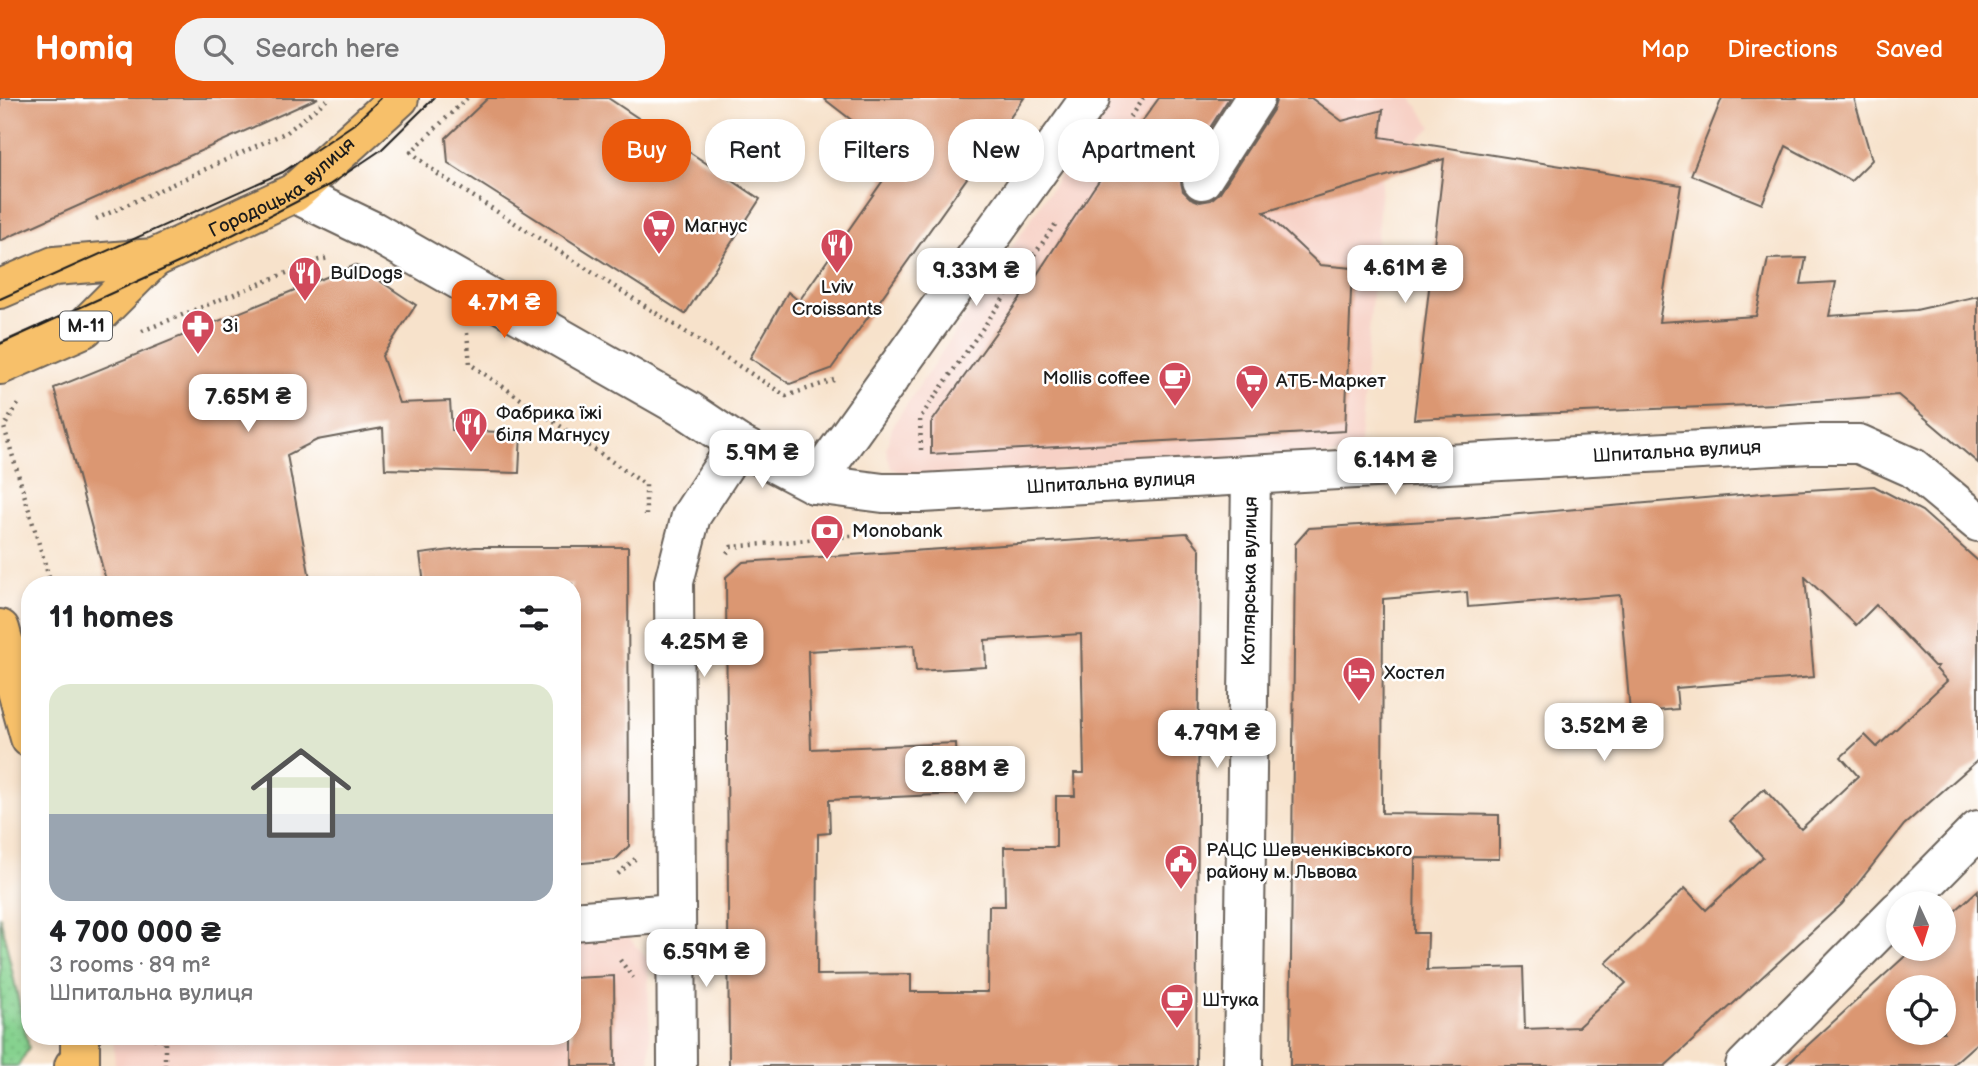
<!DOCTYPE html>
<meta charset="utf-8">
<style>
body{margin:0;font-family:"Balsamiq Sans",sans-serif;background:#f2f2f2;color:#202124;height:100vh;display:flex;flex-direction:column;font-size:26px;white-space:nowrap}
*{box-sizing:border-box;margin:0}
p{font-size:23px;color:#757577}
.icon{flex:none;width:38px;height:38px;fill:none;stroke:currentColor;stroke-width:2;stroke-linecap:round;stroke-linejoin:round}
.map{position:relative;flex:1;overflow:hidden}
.sheet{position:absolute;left:21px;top:478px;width:560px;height:469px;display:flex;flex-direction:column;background:#fff;border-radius:28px;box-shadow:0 4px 10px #0003}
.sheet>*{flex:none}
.banner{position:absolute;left:602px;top:21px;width:665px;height:63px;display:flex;gap:14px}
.needle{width:46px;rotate:176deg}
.controls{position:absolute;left:1886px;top:793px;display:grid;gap:14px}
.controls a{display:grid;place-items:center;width:70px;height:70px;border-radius:50%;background:#fff;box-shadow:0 4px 10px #0003;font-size:35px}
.price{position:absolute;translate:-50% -60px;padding:0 16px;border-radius:14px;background:#fff;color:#222;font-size:23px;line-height:46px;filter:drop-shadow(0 2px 4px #0008)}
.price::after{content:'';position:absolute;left:50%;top:42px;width:21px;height:16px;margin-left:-10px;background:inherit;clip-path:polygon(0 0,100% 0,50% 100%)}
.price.selected{background:#ea580c;color:#fff}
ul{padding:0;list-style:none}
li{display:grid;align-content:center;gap:14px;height:371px;padding:0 28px}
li+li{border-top:2px solid #e0e0e0}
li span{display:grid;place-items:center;height:217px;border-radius:21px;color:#555}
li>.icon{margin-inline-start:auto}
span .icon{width:126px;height:126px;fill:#fffc;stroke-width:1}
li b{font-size:30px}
h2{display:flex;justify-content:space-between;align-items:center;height:84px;padding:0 28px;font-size:30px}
.pill{padding:0 24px;border-radius:28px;background:#fff;box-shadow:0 4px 10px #0003;font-size:24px;line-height:63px}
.pill.selected{background:#ea580c;color:#fff}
header{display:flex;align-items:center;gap:42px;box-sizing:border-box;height:98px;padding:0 35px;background:#ea580c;color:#fff}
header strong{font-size:33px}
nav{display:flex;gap:38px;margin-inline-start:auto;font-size:24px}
.search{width:490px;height:63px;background:#f2f2f2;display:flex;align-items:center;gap:18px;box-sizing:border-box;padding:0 24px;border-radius:28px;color:#757577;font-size:26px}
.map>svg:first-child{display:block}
</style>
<header>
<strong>Homiq</strong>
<div class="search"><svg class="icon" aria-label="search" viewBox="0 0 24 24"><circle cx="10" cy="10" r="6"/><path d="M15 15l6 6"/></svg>Search here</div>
<nav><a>Map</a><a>Directions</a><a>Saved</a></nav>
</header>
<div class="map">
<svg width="1978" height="968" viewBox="0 0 1978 968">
<defs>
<pattern id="grass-dots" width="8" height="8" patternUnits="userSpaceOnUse" patternTransform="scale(1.75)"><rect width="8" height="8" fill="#86d28f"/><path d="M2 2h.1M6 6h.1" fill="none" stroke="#73b47b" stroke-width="1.8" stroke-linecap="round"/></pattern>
</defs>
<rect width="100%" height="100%" fill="#fff"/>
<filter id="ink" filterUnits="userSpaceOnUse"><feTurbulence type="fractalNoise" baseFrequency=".0143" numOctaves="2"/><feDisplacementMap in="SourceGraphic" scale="14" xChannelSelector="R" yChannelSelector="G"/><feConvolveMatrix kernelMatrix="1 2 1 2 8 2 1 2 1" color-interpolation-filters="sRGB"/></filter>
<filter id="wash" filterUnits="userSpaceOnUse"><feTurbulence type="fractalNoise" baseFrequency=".00686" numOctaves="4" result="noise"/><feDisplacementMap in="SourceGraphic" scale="28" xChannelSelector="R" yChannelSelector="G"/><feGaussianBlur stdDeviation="1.57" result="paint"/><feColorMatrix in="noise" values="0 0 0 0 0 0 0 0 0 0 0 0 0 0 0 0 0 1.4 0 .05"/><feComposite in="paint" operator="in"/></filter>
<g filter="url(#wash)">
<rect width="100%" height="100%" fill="#f7e2cb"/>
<g fill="#f7d1c6">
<polygon points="1112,0 1412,0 1432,29 1382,76 1359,356 909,379 891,370 886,351 893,327"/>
<polygon points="626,836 648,862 650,968 115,968 113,938 572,938 572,841"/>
</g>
<polygon fill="url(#grass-dots)" stroke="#517756" stroke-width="2" points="0,818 29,950 18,968 0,968"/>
<g id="blocks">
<g fill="#db9772" fill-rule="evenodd">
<polygon points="0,0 318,0 0,143"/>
<polygon points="488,0 608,0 760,101 685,216 448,65 446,40"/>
<polygon points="823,0 1024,0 831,271 790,286 750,260 788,194 799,203 884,81 837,51 854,24"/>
<polygon points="1159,0 1229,0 1184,70 1180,80 1183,93 1190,100 1200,104 1211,102 1220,94 1273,12 1277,0 1311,0 1342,23 1383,12 1380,39 1681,87 1659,224 1756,218 1768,161 1806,160 1801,186 1836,184 1829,218 1916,212 1978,198 1978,365 1898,297 1775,306 1414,321 1444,61 1264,114 1320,167 1352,170 1345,333 931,356 931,325 1036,178 1093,91"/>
<polygon points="1722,0 1854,0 1872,62 1851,83 1786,48 1762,106 1691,77"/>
<polygon points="356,167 416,207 382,258 399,305 450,303 452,332 521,335 519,375 385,371 383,330 317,342 287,357 311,486 107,486 54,290"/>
<path d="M1874,388l48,25 56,50v199l-74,65 -62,79 -177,162h-375l5,-522 14,-16 152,-9 313,-27zM1805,479l51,48 20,-20 58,61h4l-2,3 11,12 -70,66 -12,-12 -24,22 17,19 -57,53 -37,-40 -34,32 33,36 -57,53 -21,-22 -79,75 20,20 -48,44 -53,2 -2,-62 -96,3 1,-37h-14l1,-75 84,1v-44l-117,-2 1,-214 84,-7 1,15 152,-12 10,118 48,-4 -2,-21 138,-11z"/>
<path d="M1187,435l13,16 -4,517h-467l-3,-489 17,-15zM1081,536l3,139h-10l1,23h-19v51h-52l1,59h-16l-1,86h-77v-18l-94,1 1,-141 12,-1 -1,-33 129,-6 -2,-51 -145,6 -3,-98 106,-6 2,26 70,-4 -1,-27z"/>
<polygon points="475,449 628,449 629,748 615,762 572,766 572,486 424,486 420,456"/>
<path d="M1978,792v152l-27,24h-166l129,-118h30v-27zM1899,889h45v45h-45z"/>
<polygon points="614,878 615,968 572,968 572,880"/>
</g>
</g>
</g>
<g filter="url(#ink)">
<use href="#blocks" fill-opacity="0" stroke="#696159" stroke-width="2"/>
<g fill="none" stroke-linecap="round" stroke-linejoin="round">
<defs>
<g id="minor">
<polyline points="1202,82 1255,0"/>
<path id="s1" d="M294,95l79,38 316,180 49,33 76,40 69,9h39l889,-49h48l54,24 65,54"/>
<polyline points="814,386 1090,0"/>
<polyline points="1906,805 1978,732"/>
<polyline points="572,823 674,815"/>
<polyline points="677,968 674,484 691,418 738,346"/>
<path id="s2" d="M1243,968l8,-591"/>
<polyline points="1745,968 1899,812"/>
</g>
<g id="major">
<path id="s3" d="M0,191l54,-23 100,-8 140,-65 105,-95"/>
<polyline points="0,267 84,230 154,160"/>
<polyline points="0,531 30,640"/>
<polyline points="74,968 80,964 80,938"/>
</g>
</defs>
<use href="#minor" stroke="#696159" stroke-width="42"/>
<use href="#major" stroke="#696159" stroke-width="42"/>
<g stroke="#696159" stroke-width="4.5" stroke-dasharray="2 5" stroke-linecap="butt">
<polyline points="467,0 411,54 438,76 786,298 837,281"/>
<polyline points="1130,19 1143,0"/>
<polyline points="96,121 287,34 329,0"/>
<polyline points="142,233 319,162 329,160"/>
<polyline points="467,235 470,266 646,387 646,417"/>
<polyline points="18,306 4,329 51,486"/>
<polyline points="921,352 920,320 1057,124"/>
<polyline points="727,455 731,449 861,437"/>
<polyline points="618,776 635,761"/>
<polyline points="620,862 633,880"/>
<polyline points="140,938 165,942"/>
<polyline points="165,938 165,968"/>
</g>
<use href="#minor" stroke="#fff" stroke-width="38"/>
<use href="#major" stroke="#f7c06b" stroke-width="38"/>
<g stroke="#1c1c1c" stroke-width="2">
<polyline points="0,201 283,74 354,26 381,0"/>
<polyline points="0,246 182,163 329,87 381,52 434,0"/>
</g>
</g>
</g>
<defs>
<symbol id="supermarket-pin" viewBox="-11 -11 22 30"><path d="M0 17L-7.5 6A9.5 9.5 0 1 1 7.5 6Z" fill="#d1495b" stroke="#fff"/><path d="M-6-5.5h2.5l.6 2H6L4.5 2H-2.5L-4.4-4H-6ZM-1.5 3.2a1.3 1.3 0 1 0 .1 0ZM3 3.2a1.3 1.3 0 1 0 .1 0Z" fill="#fff"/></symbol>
<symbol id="restaurant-pin" viewBox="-11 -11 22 30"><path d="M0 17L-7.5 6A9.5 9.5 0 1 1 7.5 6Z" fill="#d1495b" stroke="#fff"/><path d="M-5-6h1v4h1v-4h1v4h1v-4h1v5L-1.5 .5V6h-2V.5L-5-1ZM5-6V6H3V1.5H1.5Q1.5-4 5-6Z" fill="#fff"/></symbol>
<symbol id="pharmacy-pin" viewBox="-11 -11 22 30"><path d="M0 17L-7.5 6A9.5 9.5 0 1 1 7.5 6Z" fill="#d1495b" stroke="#fff"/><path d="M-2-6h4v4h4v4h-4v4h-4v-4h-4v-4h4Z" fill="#fff"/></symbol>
<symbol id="cafe-pin" viewBox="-11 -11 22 30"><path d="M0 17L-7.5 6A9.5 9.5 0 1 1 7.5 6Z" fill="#d1495b" stroke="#fff"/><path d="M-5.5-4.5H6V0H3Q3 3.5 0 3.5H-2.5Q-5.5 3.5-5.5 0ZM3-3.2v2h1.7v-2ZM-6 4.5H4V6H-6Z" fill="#fff"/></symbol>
<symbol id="bank-pin" viewBox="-11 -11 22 30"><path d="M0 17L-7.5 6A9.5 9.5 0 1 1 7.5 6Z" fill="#d1495b" stroke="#fff"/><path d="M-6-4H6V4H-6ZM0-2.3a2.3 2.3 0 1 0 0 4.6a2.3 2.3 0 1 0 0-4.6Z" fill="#fff"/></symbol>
<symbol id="hotel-pin" viewBox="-11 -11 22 30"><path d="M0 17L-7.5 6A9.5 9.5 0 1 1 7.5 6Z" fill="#d1495b" stroke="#fff"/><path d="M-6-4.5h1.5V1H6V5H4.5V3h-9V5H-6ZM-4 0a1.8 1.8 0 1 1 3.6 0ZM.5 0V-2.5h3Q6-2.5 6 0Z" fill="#fff"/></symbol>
<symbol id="civic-pin" viewBox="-11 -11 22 30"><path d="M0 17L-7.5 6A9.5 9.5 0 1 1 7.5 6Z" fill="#d1495b" stroke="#fff"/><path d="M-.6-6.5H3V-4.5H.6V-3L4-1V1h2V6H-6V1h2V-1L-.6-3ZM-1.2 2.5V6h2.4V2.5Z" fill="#fff"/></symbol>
</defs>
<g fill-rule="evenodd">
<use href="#supermarket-pin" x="640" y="109" width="38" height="52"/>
<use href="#restaurant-pin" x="818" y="128" width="38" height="52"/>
<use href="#restaurant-pin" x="286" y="156" width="38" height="52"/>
<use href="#pharmacy-pin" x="179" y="209" width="38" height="52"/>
<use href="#cafe-pin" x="1156" y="261" width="38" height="52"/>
<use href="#supermarket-pin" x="1233" y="264" width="38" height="52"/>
<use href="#restaurant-pin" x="452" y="307" width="38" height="52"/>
<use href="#bank-pin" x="808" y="414" width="38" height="52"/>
<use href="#hotel-pin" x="1340" y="556" width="38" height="52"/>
<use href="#civic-pin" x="1162" y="744" width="38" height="52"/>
<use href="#cafe-pin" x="1158" y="883" width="38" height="52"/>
</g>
<g text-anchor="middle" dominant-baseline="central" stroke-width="5" stroke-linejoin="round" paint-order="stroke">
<rect fill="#fff" stroke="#606060" stroke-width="2" x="60" y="213.5" width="52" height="29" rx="5"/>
<g font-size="18" font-weight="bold" fill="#1c1c1c">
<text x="86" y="228">М-11</text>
</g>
<g font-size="19" fill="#1c1c1c" stroke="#fff">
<text stroke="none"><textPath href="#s3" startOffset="306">Городоцька вулиця</textPath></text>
<text stroke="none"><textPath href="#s1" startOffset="1461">Шпитальна вулиця</textPath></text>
<text stroke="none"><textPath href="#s1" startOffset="894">Шпитальна вулиця</textPath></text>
<text stroke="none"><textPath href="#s2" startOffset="485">Котлярська вулиця</textPath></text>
</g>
<g font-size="19" fill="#1c1c1c" stroke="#fff" text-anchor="start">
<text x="684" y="128">Магнус</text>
<text x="330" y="175">BulDogs</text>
<text x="837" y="189" text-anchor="middle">Lviv<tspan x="837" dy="22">Croissants</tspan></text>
<text x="222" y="228">3і</text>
<text x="1150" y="280" text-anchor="end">Mollis coffee</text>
<text x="1276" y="283">АТБ-Маркет</text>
<text x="496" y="315">Фабрика їжі<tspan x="496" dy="22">біля Магнусу</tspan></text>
<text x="852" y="433">Monobank</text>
<text x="1384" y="575">Хостел</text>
<text x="1206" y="752">РАЦС Шевченківського<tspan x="1206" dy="22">району м. Львова</tspan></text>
<text x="1202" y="902">Штука</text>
</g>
</g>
</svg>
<div class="controls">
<a><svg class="needle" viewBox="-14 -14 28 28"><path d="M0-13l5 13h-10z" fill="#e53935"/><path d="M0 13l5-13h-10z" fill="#757577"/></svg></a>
<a><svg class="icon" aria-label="locate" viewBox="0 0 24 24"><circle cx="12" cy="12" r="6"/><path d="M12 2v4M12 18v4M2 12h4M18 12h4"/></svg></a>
</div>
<b class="price" style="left:1405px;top:207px">4.61M ₴</b>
<b class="price" style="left:976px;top:210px">9.33M ₴</b>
<b class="price selected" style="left:504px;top:242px">4.7M ₴</b>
<b class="price" style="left:248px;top:336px">7.65M ₴</b>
<b class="price" style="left:762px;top:392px">5.9M ₴</b>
<b class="price" style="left:1395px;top:399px">6.14M ₴</b>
<b class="price" style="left:704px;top:581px">4.25M ₴</b>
<b class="price" style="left:1604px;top:665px">3.52M ₴</b>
<b class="price" style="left:1217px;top:672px">4.79M ₴</b>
<b class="price" style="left:965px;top:708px">2.88M ₴</b>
<b class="price" style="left:706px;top:891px">6.59M ₴</b>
<div class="banner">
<a class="pill selected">Buy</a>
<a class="pill">Rent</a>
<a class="pill">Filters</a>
<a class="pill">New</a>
<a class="pill">Apartment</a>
</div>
<section class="sheet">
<h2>11 homes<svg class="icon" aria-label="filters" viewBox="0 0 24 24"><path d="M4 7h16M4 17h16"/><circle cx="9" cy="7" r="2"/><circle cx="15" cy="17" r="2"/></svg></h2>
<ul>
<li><span style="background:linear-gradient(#dfe7d0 60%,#9aa5b1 0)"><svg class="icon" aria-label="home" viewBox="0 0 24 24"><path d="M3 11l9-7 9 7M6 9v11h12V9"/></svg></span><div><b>4 700 000 ₴</b><p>3 rooms · 89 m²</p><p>Шпитальна вулиця</p></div></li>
</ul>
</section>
</div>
